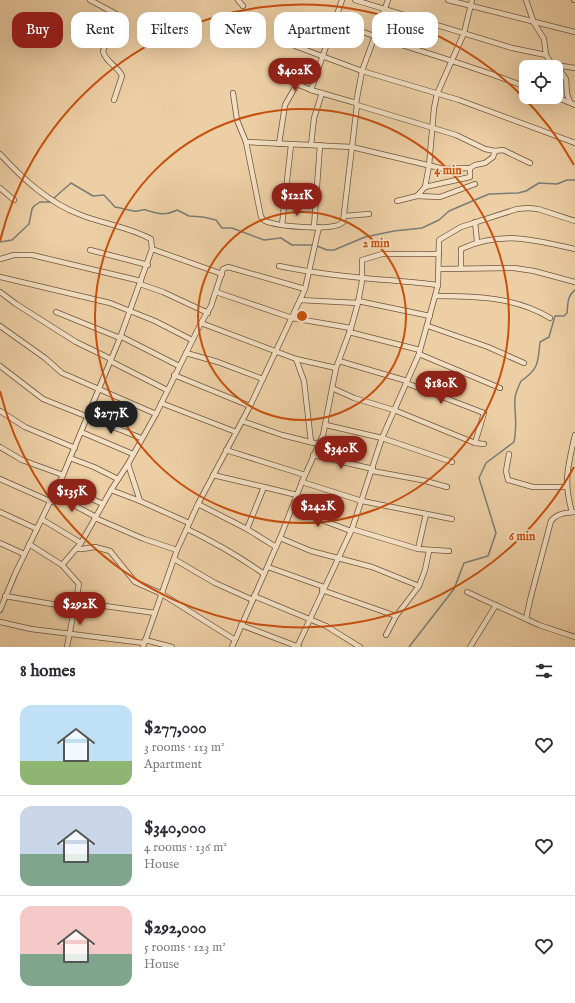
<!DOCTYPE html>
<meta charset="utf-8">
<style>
body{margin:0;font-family:"IM FELL English",serif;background:#f7f7f7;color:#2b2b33;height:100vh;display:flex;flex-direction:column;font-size:15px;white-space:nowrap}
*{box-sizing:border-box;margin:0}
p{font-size:13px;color:#7c7c81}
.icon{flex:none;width:22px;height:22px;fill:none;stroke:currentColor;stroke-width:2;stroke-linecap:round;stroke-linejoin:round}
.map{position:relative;height:647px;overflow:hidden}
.side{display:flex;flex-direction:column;background:#fff;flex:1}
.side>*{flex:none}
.top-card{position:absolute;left:12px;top:12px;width:551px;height:36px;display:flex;gap:8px}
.buttons{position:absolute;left:519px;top:60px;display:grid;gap:8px}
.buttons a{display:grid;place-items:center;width:44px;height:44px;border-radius:8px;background:#fff;box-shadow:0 4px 16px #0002;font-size:20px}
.price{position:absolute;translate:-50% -34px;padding:0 9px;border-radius:14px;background:#8f2418;color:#fff;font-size:13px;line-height:26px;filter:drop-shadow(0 1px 2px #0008)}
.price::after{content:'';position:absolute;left:50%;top:24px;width:12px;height:9px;margin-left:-6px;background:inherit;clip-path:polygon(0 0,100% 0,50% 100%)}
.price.selected{background:#222;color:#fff}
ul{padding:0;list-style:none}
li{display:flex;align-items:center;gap:12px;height:100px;padding:0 20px}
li+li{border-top:1px solid #e1e1e2}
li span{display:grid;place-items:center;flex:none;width:112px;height:80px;border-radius:12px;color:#555}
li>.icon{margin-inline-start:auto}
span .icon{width:48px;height:48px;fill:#fffc;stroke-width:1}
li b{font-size:17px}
h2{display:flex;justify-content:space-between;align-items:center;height:48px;padding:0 20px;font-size:17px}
.pill{padding:0 14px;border-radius:12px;background:#fff;box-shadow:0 4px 16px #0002;font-size:14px;line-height:36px}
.pill.selected{background:#8f2418;color:#fff}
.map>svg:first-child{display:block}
</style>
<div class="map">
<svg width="575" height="647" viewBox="0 0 575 647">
<rect width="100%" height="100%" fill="#edcfa5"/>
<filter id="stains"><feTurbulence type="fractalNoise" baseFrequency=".005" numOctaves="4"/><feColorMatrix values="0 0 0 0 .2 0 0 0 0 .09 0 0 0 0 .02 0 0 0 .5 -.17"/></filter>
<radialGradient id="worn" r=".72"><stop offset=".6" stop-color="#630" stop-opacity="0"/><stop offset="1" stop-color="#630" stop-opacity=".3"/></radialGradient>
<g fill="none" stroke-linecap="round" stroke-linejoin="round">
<g stroke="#7b7d76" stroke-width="1.5">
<path d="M54,198l17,-15 22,13 11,-1 11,12c7,1 12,3 19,4 4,1 8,-2 12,-1 13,4 19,6 31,0l12,6 14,1 13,3 6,8h10l32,12 17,-2 11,7h21"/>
<polyline points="0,242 12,240 29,224 32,209 34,206 40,202 51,202"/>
<polyline points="317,246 327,250 334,250 365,237 394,231 422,228 439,220 449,211 489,194 518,193 526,191 539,183 557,184 567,180 575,180"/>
<path d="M409,647l45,-58 10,-26 24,-7 8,-23 -17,-55 7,-15 28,-21c4,-19 0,-27 1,-44 0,-5 4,-12 6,-17 18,-12 17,-19 19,-39l9,-5 6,-21h9l3,-3c1,-9 0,-17 8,-23"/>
</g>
<defs>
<g id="minor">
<path d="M90,0l28,15 -15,36c2,11 15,15 19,25l-8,24"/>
<polyline points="238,0 243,6"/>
<polyline points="342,0 311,90 356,103 357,105 456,135 485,149 495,151 503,150 530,163"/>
<polyline points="355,0 512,48 546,55"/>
<polyline points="448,0 575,32"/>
<polyline points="526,0 534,23 544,39 546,55 551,63 556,65 566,79 567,94 570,102"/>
<polyline points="574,0 575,0"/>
<path d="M335,22c63,24 128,40 191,65"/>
<polyline points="295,46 362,71 459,100 575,143"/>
<polyline points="556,65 575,68"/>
<polyline points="285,79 311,90"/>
<path d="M233,93l4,27 9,22 15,75 4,4c12,5 69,11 78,1l14,-117"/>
<polyline points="556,97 575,105"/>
<polyline points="356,103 362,71 388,0"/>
<polyline points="246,142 352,147 444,169 470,168 475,165 485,163 493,157 495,151"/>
<polyline points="279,144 285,105 297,84"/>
<polyline points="311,145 314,118 322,93"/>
<path d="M0,154c23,25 49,49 81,61 23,9 48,12 70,24l1,10 -32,89 -57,137 -48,99 -15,36"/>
<polyline points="425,187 470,177 470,168"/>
<polyline points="0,188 14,200"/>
<polyline points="417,196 440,197 475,184"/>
<polyline points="397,201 417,196 425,187 429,166 434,108 437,94 464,33 472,0"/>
<polyline points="344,216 369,214"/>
<polyline points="475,222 477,241"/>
<polyline points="282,225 291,145"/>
<polyline points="314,227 320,145"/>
<polyline points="152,249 222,274"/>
<polyline points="90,250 148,265"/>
<polyline points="0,259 14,255 32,255 141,281"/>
<path d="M279,266c52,11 107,13 159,19"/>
<path d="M461,268v-19c40,-19 73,-9 114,0"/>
<polyline points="440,269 514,268 534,271 575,282"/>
<polyline points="0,277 110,303 155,321 192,340"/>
<polyline points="140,284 163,292 208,313"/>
<polyline points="0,292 16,304 76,342 111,359"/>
<polyline points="216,292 292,318 351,328"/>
<path d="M436,296c39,0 80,1 114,22"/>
<polyline points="300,300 358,303"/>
<polyline points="358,301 430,316"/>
<polyline points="56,312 120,338"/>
<polyline points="201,323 296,359 304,381 311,442"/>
<polyline points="0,326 45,358 62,373 156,414"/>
<polyline points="428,326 488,347 524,363"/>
<polyline points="349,332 420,350"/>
<polyline points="120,336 179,366"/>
<polyline points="186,353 218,362 263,379"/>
<polyline points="419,354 500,388"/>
<polyline points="296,359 336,368"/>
<polyline points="110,361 167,390"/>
<polyline points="339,361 407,381"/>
<polyline points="0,366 43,399 141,438"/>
<polyline points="174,375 250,406"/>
<polyline points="406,383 484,413 475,443"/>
<polyline points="332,388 354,398 394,410 475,443 484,444"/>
<polyline points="161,403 236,432"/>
<polyline points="0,411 25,427 75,448"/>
<polyline points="242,421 282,435 318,444"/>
<polyline points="326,425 382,438 452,462"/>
<polyline points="81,432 133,454"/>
<polyline points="0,447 22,460 63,475"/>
<polyline points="226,450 305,475"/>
<polyline points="509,454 506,471 508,480 533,487 566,487"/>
<polyline points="313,455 373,469"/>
<polyline points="70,458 94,467 118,479"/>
<polyline points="372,471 422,480 447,487"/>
<polyline points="213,475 264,487"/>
<polyline points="0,479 52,502"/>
<polyline points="302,482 362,501 452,519"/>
<polyline points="59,484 103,504"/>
<polyline points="111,490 140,501"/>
<polyline points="55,495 96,517"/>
<polyline points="198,504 247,529 276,547"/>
<polyline points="292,509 351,531"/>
<polyline points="0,512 37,529"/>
<path d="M572,512c-9,-31 -4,-46 3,-77"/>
<polyline points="95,518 144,539 177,550"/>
<polyline points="43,520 81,543"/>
<polyline points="189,523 140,501 128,464 156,414 201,323 211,306 223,269 228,267 305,289"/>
<path d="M187,529c27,13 53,28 77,45"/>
<polyline points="247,529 264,487 297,495"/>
<polyline points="352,529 418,549 449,551"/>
<polyline points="280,538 311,551 372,567 419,586"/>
<polyline points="0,543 24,554"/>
<polyline points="29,544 62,565 79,584 67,647"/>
<polyline points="76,549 82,549 95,547 110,551 135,582 162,594 235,640"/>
<polyline points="418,549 426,514"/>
<polyline points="174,559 215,583 253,600"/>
<polyline points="62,565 81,543 111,490 128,464"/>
<polyline points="268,567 324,587"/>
<polyline points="322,590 396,616"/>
<polyline points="467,592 539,625 575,637"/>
<polyline points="5,596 75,608"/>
<polyline points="254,596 326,626 360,647"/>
<polyline points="76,602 155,613"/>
<path d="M526,619l4,-19 21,-79c6,-8 15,-8 24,-9"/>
<polyline points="0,622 31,629 144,643"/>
<polyline points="241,625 299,647"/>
<polyline points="386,635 396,616 419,586 425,570 429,551"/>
<polyline points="145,640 172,647"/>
<polyline points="143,647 177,550 198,504 250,406 300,300 305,289 319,227"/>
<polyline points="232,647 280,538 302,482 323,435 336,368 351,328 358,303 362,281 362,260 382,254 439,254"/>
<polyline points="297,647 352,529 382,438 419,354 438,285 439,240 461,227 517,209 528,208 538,209 575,221"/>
<polyline points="470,647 496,605"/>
</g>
</defs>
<use href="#minor" stroke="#70553e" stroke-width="6"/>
<use href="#minor" stroke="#f3e0c4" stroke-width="4.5"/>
</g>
<g fill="none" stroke="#c8500f" stroke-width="2">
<circle cx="302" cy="316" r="104"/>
<circle cx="302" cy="316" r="207"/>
<path d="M574 467A311 311 0 0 1 0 391M0 241A311 311 0 0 1 574 165"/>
</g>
<circle cx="302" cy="316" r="6" fill="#c8500f" stroke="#f3e0c4" stroke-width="2"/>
<g font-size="12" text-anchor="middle" font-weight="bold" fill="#c8500f" stroke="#f3e0c4" stroke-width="3" stroke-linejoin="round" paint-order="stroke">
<text x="448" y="174">4 min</text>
<text x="376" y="247">2 min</text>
<text x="522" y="540">6 min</text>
</g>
<rect width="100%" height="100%" filter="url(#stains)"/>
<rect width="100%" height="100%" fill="url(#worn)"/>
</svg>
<div class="buttons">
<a><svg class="icon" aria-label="locate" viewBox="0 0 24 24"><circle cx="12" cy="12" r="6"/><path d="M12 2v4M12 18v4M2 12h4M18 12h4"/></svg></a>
</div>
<b class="price" style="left:295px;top:92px">$402K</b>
<b class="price" style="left:297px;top:217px">$121K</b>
<b class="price" style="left:441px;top:405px">$180K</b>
<b class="price selected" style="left:111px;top:435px">$277K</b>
<b class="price" style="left:341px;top:470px">$340K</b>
<b class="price" style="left:72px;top:513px">$135K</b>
<b class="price" style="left:318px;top:528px">$242K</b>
<b class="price" style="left:80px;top:626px">$292K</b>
<div class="top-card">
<a class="pill selected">Buy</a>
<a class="pill">Rent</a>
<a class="pill">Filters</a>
<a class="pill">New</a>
<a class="pill">Apartment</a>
<a class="pill">House</a>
</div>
</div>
<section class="side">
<h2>8 homes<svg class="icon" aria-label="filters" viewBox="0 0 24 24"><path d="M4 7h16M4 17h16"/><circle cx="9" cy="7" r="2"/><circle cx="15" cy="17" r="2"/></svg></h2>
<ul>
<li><span style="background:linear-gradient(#bfe0f5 70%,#8fb573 0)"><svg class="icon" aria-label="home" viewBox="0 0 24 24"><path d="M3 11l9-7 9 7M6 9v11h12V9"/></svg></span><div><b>$277,000</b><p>3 rooms · 113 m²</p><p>Apartment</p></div><svg class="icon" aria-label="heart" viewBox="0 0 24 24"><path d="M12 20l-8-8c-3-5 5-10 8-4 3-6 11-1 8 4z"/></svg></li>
<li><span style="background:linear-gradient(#c9d6e8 60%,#7fa58c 0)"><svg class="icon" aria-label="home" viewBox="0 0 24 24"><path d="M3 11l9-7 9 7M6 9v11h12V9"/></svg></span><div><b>$340,000</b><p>4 rooms · 136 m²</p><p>House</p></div><svg class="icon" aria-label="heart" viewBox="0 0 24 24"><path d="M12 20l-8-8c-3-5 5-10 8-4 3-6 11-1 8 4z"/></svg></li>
<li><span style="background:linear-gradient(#f6c9c9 60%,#7fa58c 0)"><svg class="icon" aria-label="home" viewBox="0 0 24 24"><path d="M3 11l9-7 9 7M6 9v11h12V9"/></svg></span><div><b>$292,000</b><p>5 rooms · 123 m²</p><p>House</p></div><svg class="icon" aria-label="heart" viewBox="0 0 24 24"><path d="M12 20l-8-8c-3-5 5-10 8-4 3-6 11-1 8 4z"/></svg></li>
</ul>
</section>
